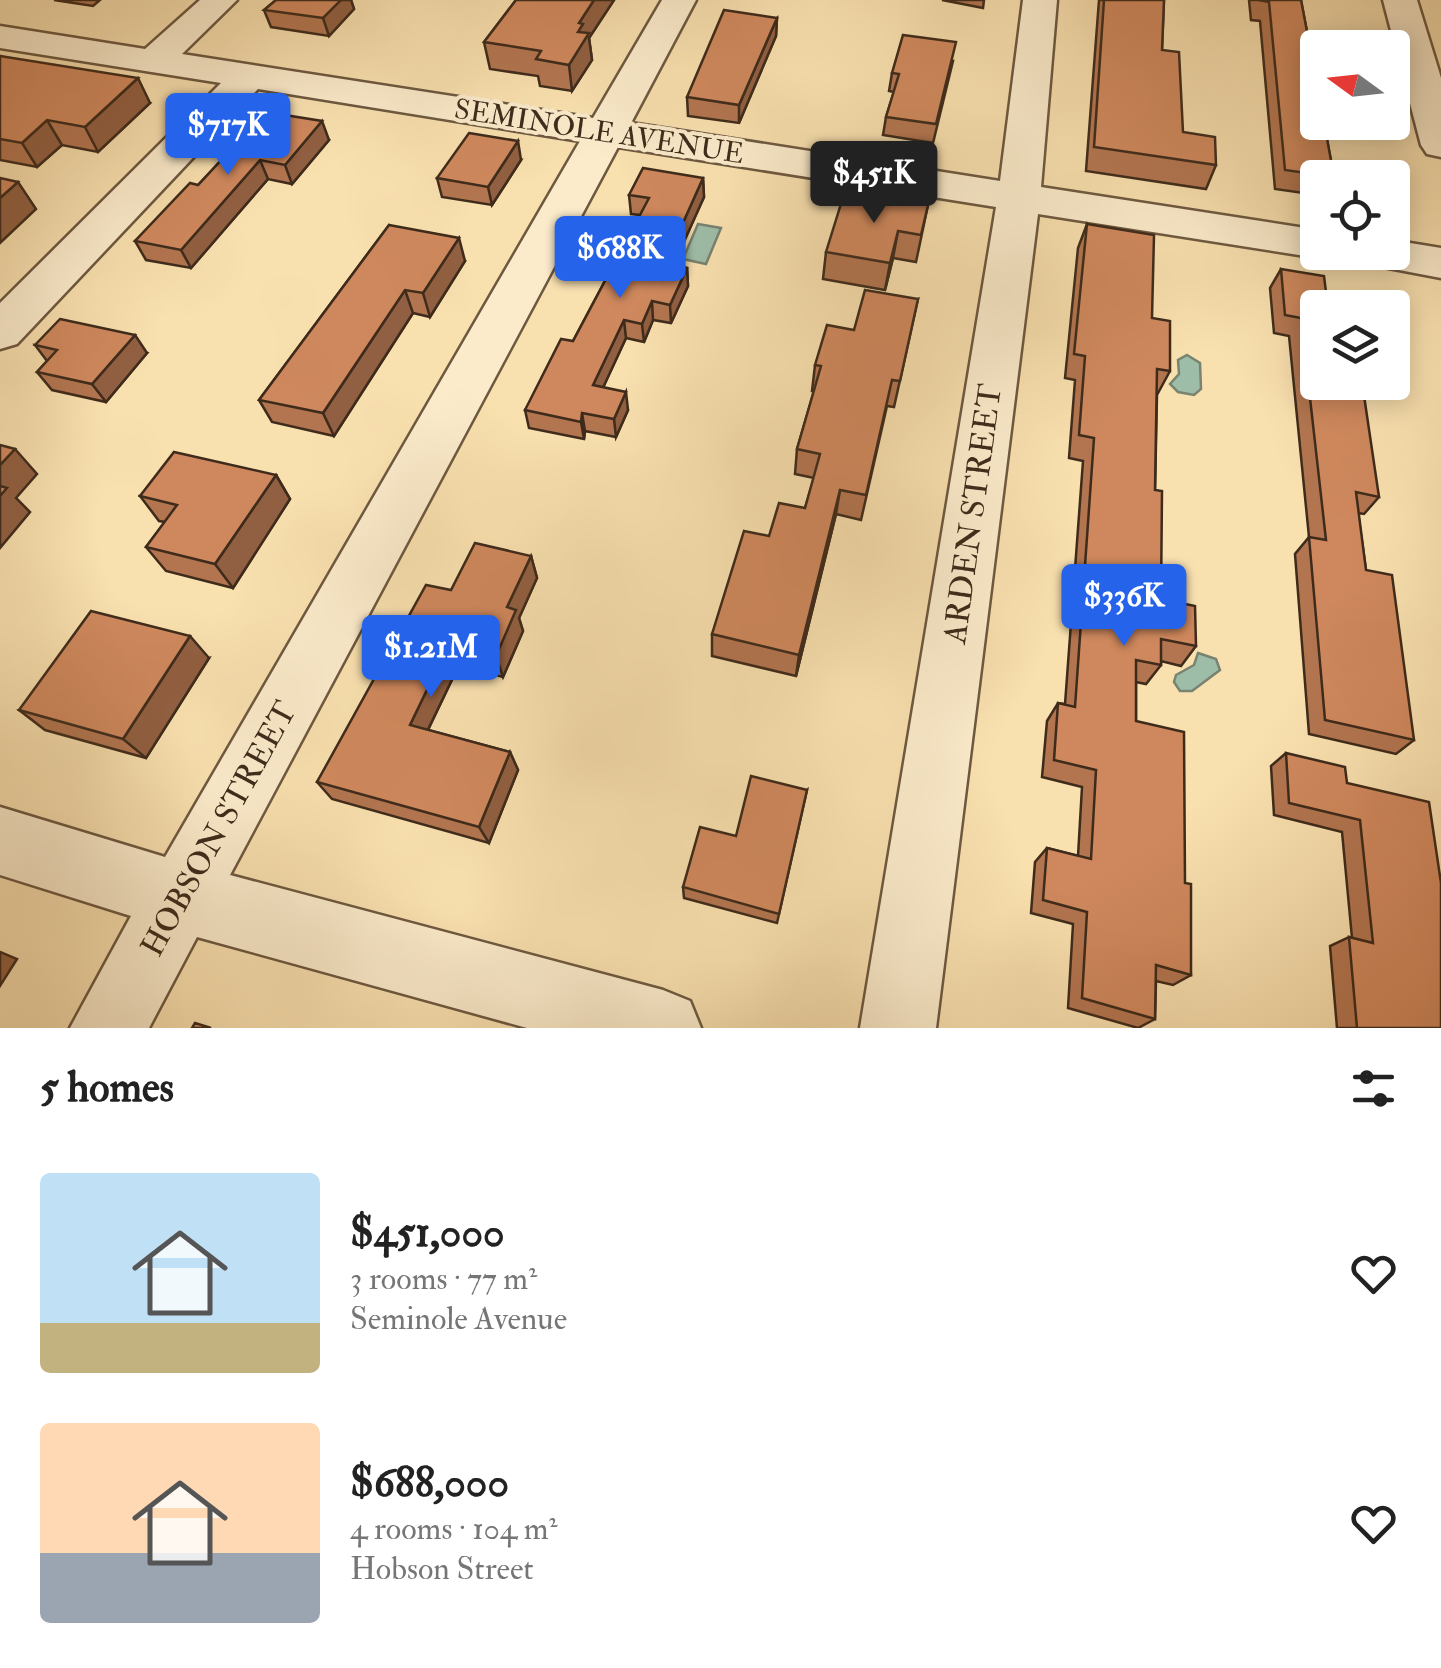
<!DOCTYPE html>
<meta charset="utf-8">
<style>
body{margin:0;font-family:"IM FELL Double Pica",serif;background:#f2f2f2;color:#222;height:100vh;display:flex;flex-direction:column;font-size:38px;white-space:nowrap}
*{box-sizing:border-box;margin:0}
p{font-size:32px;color:#767676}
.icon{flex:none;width:55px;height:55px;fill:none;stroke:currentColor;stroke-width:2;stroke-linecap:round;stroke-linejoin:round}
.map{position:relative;height:1028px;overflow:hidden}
.side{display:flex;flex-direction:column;background:#fff;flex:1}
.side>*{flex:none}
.needle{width:65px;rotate:285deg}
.controls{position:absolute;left:1300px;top:30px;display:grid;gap:20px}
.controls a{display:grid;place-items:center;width:110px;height:110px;border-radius:10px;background:#fff;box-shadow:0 5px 25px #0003;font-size:50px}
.price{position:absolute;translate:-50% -85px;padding:0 22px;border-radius:10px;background:#2563eb;color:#fff;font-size:32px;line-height:65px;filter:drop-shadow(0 2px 5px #0008)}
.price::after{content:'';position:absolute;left:50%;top:60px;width:30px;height:22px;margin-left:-15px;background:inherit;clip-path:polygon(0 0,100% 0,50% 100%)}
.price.on{background:#222;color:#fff}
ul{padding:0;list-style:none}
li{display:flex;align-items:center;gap:30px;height:250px;padding:0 40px}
li span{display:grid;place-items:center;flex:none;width:280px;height:200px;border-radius:10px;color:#555}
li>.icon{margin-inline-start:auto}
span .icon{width:120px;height:120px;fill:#fffc;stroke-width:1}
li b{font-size:42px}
h2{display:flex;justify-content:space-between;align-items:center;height:120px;padding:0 40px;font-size:42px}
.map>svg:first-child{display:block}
</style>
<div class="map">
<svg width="1441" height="1028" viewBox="0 0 1441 1028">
<rect width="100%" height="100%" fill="#f9e0af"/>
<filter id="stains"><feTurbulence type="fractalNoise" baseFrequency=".002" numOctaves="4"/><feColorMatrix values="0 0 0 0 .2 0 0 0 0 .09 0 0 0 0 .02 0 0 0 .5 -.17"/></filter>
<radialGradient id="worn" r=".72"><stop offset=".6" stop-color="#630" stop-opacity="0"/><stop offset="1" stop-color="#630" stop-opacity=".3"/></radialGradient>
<g fill="#9ebda8" stroke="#788370" stroke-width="2.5">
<polygon points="698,224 721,228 706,264 683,259"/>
<polygon points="1187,355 1200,363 1201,389 1194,395 1178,392 1170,384 1179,374 1178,360"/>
<polygon points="1198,653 1216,659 1220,670 1192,691 1180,691 1174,682 1176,675 1194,665"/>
</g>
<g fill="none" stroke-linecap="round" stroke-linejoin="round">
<defs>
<g id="minor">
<polygon points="200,0 237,0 182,54 593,118 662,0 696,0 631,123 1000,181 1023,0 1057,0 1041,187 1318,230 1318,252 1335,252 1318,258 1038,214 936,1028 860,1028 996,207 618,147 230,875 663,990 690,1001 701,1028 527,1028 197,937 149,1028 70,1028 131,916 0,875 0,807 165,857 580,141 258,89 17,344 0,349 0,303 221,83 0,48 0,26 145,49"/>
<polygon points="1383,0 1417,0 1441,78 1441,157 1427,154 1421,145"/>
<polygon points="1392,240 1441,248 1441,278 1357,262 1351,252 1392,252"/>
</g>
</defs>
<use href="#minor" stroke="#6d5840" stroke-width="5"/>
<use href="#minor" fill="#fbebcb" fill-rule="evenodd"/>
</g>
<g fill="#b27550" stroke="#3e2b1b" stroke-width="2.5">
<polygon points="54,0 100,0 93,6"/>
<polygon points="276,0 351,0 354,9 329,36 271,27 264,10"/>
<polygon points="516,0 614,0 589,38 592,60 572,91 540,86 538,76 490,69 484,42"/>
<polygon points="942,0 984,0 983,8"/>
<polygon points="1099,0 1164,0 1162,50 1183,132 1216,165 1206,189 1086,171"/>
<polygon points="1249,0 1301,0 1334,177 1318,178 1318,195 1275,189 1260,21 1251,20"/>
<polygon points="777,18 776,36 739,123 688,116 687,97"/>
<polygon points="0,56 150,103 98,152 62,145 37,167 0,160"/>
<polygon points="953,61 933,143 883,135 886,117 894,92 889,91 892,73"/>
<polygon points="266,112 329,140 292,184 268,179 191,268 146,260 135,241 198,185"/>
<polygon points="521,160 492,205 442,197 437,178"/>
<polygon points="703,178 704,197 673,265 687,268 688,286 671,323 653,320 644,342 626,338 603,387 628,410 616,437 585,431 584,439 529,428 525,410 573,341 640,215 631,214 629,195"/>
<polygon points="928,205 916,262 893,258 885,290 823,279 826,252"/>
<polygon points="1087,224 1152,318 1170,371 1157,395 1155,490 1161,599 1196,646 1181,666 1161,661 1161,665 1146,684 1136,682 1136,721 1185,883 1191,975 1173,985 1156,981 1155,1019 1138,1028 1068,1008 1073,924 1031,913 1035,862 1047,848 1078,856 1082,787 1042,777 1047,721 1058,703 1065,704 1083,461 1069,458 1075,380 1065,378 1078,248"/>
<polygon points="389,225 465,261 430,317 413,313 334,436 272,422 259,400"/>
<polygon points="1281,269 1326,292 1379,497 1364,514 1358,513 1366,570 1414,740 1396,754 1309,734 1295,554 1309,537 1289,336 1274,333 1270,288"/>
<polygon points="918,299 894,407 887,406 861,520 836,514 796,676 712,656 712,634 769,536 805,508 814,478 795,474 797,449 814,391 812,391 815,365 854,330"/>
<polygon points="35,345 147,353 106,402 52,390 37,372 47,361"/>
<polygon points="276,475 290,499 233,588 166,571 146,547 165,522 159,521 140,496"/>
<polygon points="531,556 537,578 519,618 523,631 503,677 459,665 428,730 510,752 518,770 489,843 332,799 317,782 451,590"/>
<polygon points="209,658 146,758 45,730 19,710"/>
<polygon points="1286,753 1347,783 1441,1028 1337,1028 1330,946 1349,937 1352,938 1342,832 1274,815 1271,766"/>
<polygon points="807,790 777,923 684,898 683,887"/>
</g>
<g fill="#915f41" stroke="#3e2b1b" stroke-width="2.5">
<polygon points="339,0 351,0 354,9 329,36 323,18"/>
<polygon points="594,0 614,0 589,38 592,60 572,91 569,65 579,23"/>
<polygon points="777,18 776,36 739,123 739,105"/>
<polygon points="138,78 150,103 98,152 85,127"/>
<polygon points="47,120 62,145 37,167 22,143"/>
<polygon points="322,121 329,140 292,184 285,165"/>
<polygon points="518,141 521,160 492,205 488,187"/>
<polygon points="260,160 268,179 191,268 181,250"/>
<polygon points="703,178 704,197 666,282 665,263"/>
<polygon points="18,182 36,209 0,243 0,198"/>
<polygon points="898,231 893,258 885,290 890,263"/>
<polygon points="459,238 465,261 430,317 423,293"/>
<polygon points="687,268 688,286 671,323 670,305"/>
<polygon points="405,290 413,313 334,436 323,413"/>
<polygon points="652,301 653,320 644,342 642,324"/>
<polygon points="624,320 626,338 596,403 593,385"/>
<polygon points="135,335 147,353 106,402 92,384"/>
<polygon points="626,392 628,410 616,437 614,419"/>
<polygon points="582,413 585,431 584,439 581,422"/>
<polygon points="15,449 37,474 16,498 30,512 0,548 0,465"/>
<polygon points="276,475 290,499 233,588 215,564"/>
<polygon points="840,490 836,514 796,676 799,655"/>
<polygon points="531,556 537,578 519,618 523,631 503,677 496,656 507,607"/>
<polygon points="190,636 209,658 146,758 123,739"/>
<polygon points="449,644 459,665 421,744 410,725"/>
<polygon points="510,752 518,770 489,843 479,827"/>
<polygon points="0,952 17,959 0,986"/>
</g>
<g fill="#cf885d" stroke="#3e2b1b" stroke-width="2.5">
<polygon points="276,0 341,0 323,18 264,10"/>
<polygon points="516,0 594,0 579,23 583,24 578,32 589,33 569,65 536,59 541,51 484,42"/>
<polygon points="1104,0 1164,0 1162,50 1179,52 1183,132 1215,137 1216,165 1094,147"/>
<polygon points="1259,0 1301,0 1318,89 1318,122 1324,122 1334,177 1285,170 1269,2"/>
<polygon points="724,10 777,18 739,105 687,97"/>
<polygon points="903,35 956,42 936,124 886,117 899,74 892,73"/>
<polygon points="0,56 138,78 85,127 47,120 22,143 0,139"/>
<polygon points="266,112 322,121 285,165 260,160 181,250 135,241 190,183 198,185"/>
<polygon points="469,133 518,141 488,187 437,178"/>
<polygon points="643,168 703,178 665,263 687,268 670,305 652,301 642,324 624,320 593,385 626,392 614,419 582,413 581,422 525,410 561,339 573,341 649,198 629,195"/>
<polygon points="0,178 18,182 0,198"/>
<polygon points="845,191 928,205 921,235 898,231 890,263 826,252"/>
<polygon points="1087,224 1154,235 1152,318 1170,321 1170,371 1157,369 1155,490 1162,491 1161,599 1195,606 1196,646 1161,639 1161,665 1136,660 1136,721 1184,732 1185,883 1191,884 1191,975 1156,965 1155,1019 1082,998 1087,912 1043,900 1047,848 1091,859 1096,770 1054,760 1058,703 1075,707 1094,438 1079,435 1085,356 1074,354"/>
<polygon points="389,225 459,238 423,293 405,290 323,413 259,400"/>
<polygon points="1281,269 1324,276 1326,292 1349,296 1351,308 1318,308 1318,382 1362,382 1379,497 1356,492 1366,570 1392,575 1414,740 1325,720 1309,537 1326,540 1301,318 1285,315"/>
<polygon points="865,290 918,299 900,381 892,380 866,495 840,490 799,655 712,634 744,531 769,536 779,503 805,508 820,454 797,449 821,366 815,365 827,325 854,330"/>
<polygon points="60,319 135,335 92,384 37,372 57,350 35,345"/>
<polygon points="0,445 15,449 0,465"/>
<polygon points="174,452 276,475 215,564 146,547 177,505 140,496"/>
<polygon points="0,486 7,488 0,496"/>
<polygon points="475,543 531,556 507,607 516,610 496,656 449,644 410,725 510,752 479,827 317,782 426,585 451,590"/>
<polygon points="91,611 190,636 123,739 19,710"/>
<polygon points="1286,753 1345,767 1347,783 1429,802 1441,883 1441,1028 1357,1028 1349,937 1373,943 1360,820 1289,803"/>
<polygon points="751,776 807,790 779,914 683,887 700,827 736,836"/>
<polygon points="195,1023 211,1028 192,1028"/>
</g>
<g text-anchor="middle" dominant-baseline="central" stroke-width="8" stroke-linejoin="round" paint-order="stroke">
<g font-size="28" fill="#3e2b1b" stroke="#fbebcb">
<text transform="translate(599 132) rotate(9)">SEMINOLE AVENUE</text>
</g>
<g font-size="32" fill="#3e2b1b" stroke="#fbebcb">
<text transform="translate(973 514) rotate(-82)">ARDEN STREET</text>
<text transform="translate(219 829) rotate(-61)">HOBSON STREET</text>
</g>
</g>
<rect width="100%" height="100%" filter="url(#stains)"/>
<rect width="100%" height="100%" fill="url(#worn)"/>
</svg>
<div class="controls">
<a><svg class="needle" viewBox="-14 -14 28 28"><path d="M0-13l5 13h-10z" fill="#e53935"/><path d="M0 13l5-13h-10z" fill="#767676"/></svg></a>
<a><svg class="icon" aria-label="locate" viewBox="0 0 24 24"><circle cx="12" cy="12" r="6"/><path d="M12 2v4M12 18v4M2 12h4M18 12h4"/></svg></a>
<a><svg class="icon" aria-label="layers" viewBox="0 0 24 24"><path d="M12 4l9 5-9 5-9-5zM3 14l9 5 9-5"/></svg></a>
</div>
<b class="price" style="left:228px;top:178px">$717K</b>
<b class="price on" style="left:874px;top:226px">$451K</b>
<b class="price" style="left:620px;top:301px">$688K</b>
<b class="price" style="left:1124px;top:649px">$336K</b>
<b class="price" style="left:431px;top:700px">$1.21M</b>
</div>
<section class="side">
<h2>5 homes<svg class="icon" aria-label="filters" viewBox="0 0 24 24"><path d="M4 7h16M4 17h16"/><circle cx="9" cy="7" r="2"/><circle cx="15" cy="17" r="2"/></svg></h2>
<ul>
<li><span style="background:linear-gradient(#bfe0f5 75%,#c2b280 0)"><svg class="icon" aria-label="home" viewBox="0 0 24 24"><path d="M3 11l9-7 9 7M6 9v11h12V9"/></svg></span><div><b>$451,000</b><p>3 rooms · 77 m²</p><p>Seminole Avenue</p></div><svg class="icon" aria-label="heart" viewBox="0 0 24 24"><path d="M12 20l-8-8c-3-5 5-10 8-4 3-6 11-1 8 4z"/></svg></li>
<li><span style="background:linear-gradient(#ffd9b3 65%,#9aa5b1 0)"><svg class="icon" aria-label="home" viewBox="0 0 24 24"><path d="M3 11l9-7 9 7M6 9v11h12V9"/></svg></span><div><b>$688,000</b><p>4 rooms · 104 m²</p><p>Hobson Street</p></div><svg class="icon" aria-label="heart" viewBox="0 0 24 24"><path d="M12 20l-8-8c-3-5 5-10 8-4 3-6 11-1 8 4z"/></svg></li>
</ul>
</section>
